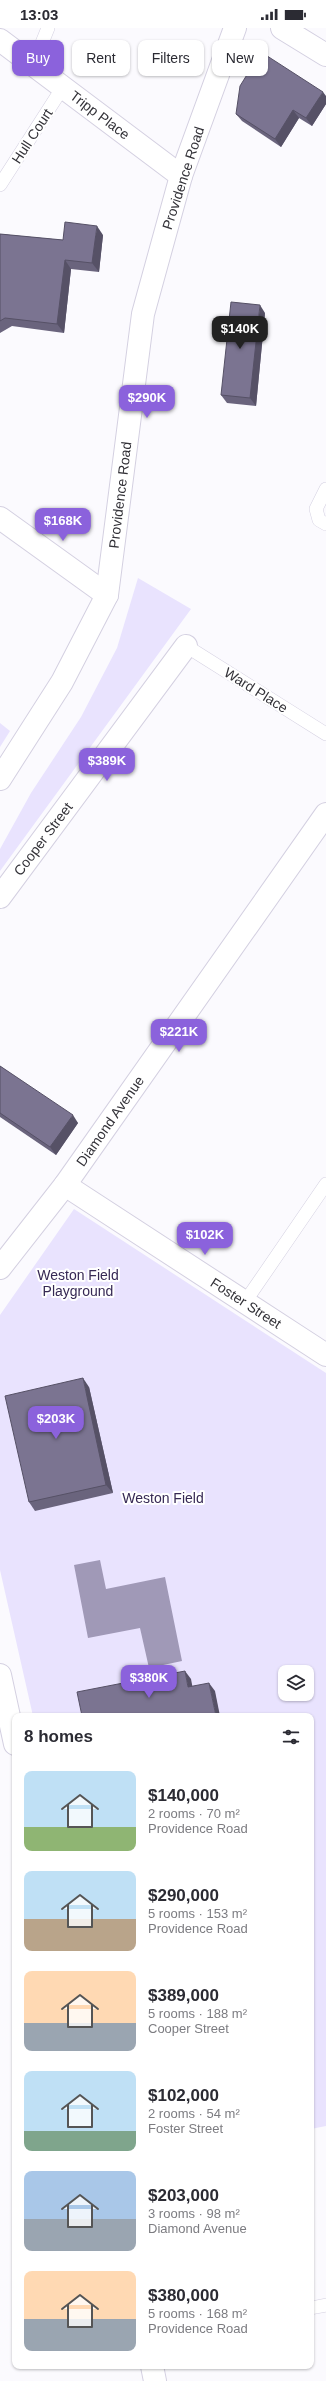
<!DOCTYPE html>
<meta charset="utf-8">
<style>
body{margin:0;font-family:Helvetica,sans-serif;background:#f7f7f7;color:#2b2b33;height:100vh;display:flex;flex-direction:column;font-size:15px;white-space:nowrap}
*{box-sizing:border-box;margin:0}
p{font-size:13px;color:#7c7c81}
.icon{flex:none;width:22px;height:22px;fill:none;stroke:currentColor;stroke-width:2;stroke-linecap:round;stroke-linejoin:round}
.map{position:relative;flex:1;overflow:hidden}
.details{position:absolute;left:12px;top:1685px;width:302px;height:656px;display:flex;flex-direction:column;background:#fff;border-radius:8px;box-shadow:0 1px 3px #0004}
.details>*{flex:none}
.top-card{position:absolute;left:12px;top:12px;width:302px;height:36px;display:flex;gap:8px}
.tools{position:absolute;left:278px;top:1637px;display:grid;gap:8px}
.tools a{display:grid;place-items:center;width:36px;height:36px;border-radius:8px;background:#fff;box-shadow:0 1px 3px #0004;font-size:20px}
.price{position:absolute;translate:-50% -34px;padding:0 9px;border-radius:8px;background:#8b62dc;color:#fff;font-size:13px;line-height:26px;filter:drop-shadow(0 1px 2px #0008)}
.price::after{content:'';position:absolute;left:50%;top:24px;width:12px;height:9px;margin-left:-6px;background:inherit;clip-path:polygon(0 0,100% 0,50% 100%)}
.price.current{background:#222;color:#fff}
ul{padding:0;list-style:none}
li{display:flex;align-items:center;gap:12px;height:100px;padding:0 12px}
li span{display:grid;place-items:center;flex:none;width:112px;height:80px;border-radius:8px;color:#555}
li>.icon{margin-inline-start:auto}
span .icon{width:48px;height:48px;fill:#fffc;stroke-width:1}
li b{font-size:17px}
h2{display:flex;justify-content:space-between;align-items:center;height:48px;padding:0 12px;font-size:17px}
.tag{padding:0 14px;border-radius:8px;background:#fff;box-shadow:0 1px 3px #0004;font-size:14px;line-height:36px}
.tag.current{background:#8b62dc;color:#fff}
.status{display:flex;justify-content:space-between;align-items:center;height:28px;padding:0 20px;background:#fff;direction:ltr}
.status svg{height:11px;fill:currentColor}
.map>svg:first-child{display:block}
</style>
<div class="status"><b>13:03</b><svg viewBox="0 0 49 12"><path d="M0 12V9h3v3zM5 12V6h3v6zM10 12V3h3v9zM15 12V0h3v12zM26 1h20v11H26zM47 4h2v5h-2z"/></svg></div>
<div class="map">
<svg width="326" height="2353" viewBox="0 0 326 2353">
<rect width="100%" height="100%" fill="#fbfafe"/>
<g fill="#e9e3fe" fill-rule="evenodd">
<polygon points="138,550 191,581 0,843 0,821 31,765 81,689 117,620"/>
<polygon points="0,695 10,703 0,719"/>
<path d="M74,1181l252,164v753l-15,3v-413h-278l-33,-146v-255zM285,1644h22v22h-22z"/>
</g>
<polygon fill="#a099b7" points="100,1532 106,1561 165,1549 182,1633 149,1640 140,1600 88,1610 74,1537"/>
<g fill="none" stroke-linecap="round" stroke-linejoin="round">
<defs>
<g id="service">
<polyline points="33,37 48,0"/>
<polyline points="0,157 63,59"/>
<polyline points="326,461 316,481 319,492 326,496"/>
<polyline points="186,618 326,706"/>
<polyline points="245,1274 326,1156"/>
<polyline points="311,2280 326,2277"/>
</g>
<g id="minor">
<polyline points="282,0 326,27"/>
<polyline points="0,12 181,148"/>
<polyline points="0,490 107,567"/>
<polyline points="0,869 186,618"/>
<polyline points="65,1157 326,1327"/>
<polyline points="0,1240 65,1157 326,786"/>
</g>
<g id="secondary">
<polyline points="0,751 62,654 107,567 143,286 181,148 235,0"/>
<polyline points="0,1647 15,1716"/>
<polyline points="152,2338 155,2353"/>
</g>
</defs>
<use href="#service" stroke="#d4d0e1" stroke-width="14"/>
<use href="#minor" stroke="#d4d0e1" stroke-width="24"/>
<use href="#secondary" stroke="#d4d0e1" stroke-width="24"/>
<use href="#service" stroke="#fff" stroke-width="13"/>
<use href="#minor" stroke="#fff" stroke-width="22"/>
<use href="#secondary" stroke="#fff" stroke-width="22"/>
</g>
<g fill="#6a647d">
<polygon points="326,68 326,76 312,98 299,90 281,119 242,93 236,86"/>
<polygon points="0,206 63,212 103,207 99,244 71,241 64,305 12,298 0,305"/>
<polygon points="265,285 256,378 227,375 221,367"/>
<polygon points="0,1038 78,1095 56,1127 0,1089"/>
<polygon points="89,1359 113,1465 35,1483 29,1474"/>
</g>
<g fill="#565166">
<polygon points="323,64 326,68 326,76 312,98 306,90"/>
<polygon points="293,82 299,90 281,119 275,111"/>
<polygon points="97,198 103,207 99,244 92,235"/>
<polygon points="65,232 71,241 64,305 57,296"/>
<polygon points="260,277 265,285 256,378 250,370"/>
<polygon points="73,1087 78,1095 56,1127 50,1119"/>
<polygon points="83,1350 89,1359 113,1465 106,1457"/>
<polygon points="185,1643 191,1651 194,1667 188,1659"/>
<polygon points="209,1655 215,1663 220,1688 216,1688"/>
</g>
<g fill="#7b7491" stroke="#565166">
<polygon points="261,24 323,64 306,90 293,82 275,111 236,86 240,58"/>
<polygon points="65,194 97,198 92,235 65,232 57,296 5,290 0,293 0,206 63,212"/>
<polygon points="231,274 260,277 250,370 221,367"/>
<polygon points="0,1038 73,1087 50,1119 0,1085"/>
<polygon points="83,1350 106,1457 29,1474 5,1368"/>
<polygon points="185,1643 188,1659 209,1655 216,1688 82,1688 77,1664"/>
</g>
<g text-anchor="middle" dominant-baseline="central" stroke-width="4" stroke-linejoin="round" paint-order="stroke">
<g font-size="14" fill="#333238" stroke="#fff">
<text transform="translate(100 87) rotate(37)">Tripp Place</text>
<text transform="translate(32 108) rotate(-57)">Hull Court</text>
<text transform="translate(183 150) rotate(-72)">Providence Road</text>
<text transform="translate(120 467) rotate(-83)">Providence Road</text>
<text transform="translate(256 662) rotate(32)">Ward Place</text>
<text transform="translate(43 811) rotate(-53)">Cooper Street</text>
<text transform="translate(110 1093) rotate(-55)">Diamond Avenue</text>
<text transform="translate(246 1275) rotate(33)">Foster Street</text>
</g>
<g font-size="14" fill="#362954" stroke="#fff">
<text x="78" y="1247">Weston Field<tspan x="78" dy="16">Playground</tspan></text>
<text x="163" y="1470">Weston Field</text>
</g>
</g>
</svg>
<div class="tools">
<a><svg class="icon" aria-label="layers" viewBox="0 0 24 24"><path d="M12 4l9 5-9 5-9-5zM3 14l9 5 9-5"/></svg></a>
</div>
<b class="price current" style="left:240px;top:322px">$140K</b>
<b class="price" style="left:147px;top:391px">$290K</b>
<b class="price" style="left:63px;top:514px">$168K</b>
<b class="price" style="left:107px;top:754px">$389K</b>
<b class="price" style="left:179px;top:1025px">$221K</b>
<b class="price" style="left:205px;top:1228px">$102K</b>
<b class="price" style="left:56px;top:1412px">$203K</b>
<b class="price" style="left:149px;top:1671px">$380K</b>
<div class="top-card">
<a class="tag current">Buy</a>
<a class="tag">Rent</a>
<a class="tag">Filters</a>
<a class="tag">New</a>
</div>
<section class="details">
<h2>8 homes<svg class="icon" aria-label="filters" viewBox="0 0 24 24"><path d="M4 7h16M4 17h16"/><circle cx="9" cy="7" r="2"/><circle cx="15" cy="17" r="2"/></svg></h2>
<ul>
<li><span style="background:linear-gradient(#bfe0f5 70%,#8fb573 0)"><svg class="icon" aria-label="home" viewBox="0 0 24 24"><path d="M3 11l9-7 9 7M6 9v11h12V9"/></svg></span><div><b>$140,000</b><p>2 rooms · 70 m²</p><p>Providence Road</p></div></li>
<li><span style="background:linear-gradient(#bfe0f5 60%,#b9a48a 0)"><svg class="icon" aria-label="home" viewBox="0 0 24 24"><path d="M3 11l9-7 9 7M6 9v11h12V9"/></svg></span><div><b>$290,000</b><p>5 rooms · 153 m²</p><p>Providence Road</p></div></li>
<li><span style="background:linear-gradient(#ffd9b3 65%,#9aa5b1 0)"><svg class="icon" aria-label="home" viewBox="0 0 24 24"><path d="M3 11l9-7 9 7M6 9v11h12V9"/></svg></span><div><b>$389,000</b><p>5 rooms · 188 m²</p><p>Cooper Street</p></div></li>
<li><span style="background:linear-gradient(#bfe0f5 75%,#7fa58c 0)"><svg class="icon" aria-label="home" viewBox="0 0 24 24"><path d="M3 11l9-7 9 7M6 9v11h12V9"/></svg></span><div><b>$102,000</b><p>2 rooms · 54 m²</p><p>Foster Street</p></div></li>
<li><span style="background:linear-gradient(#a9c7e8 60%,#9aa5b1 0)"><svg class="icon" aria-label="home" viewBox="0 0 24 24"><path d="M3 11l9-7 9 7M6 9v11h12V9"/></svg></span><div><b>$203,000</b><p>3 rooms · 98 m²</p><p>Diamond Avenue</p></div></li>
<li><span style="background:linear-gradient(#ffd9b3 60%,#9aa5b1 0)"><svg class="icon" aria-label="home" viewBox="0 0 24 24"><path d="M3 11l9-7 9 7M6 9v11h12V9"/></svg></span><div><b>$380,000</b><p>5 rooms · 168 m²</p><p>Providence Road</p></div></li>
</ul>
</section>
</div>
